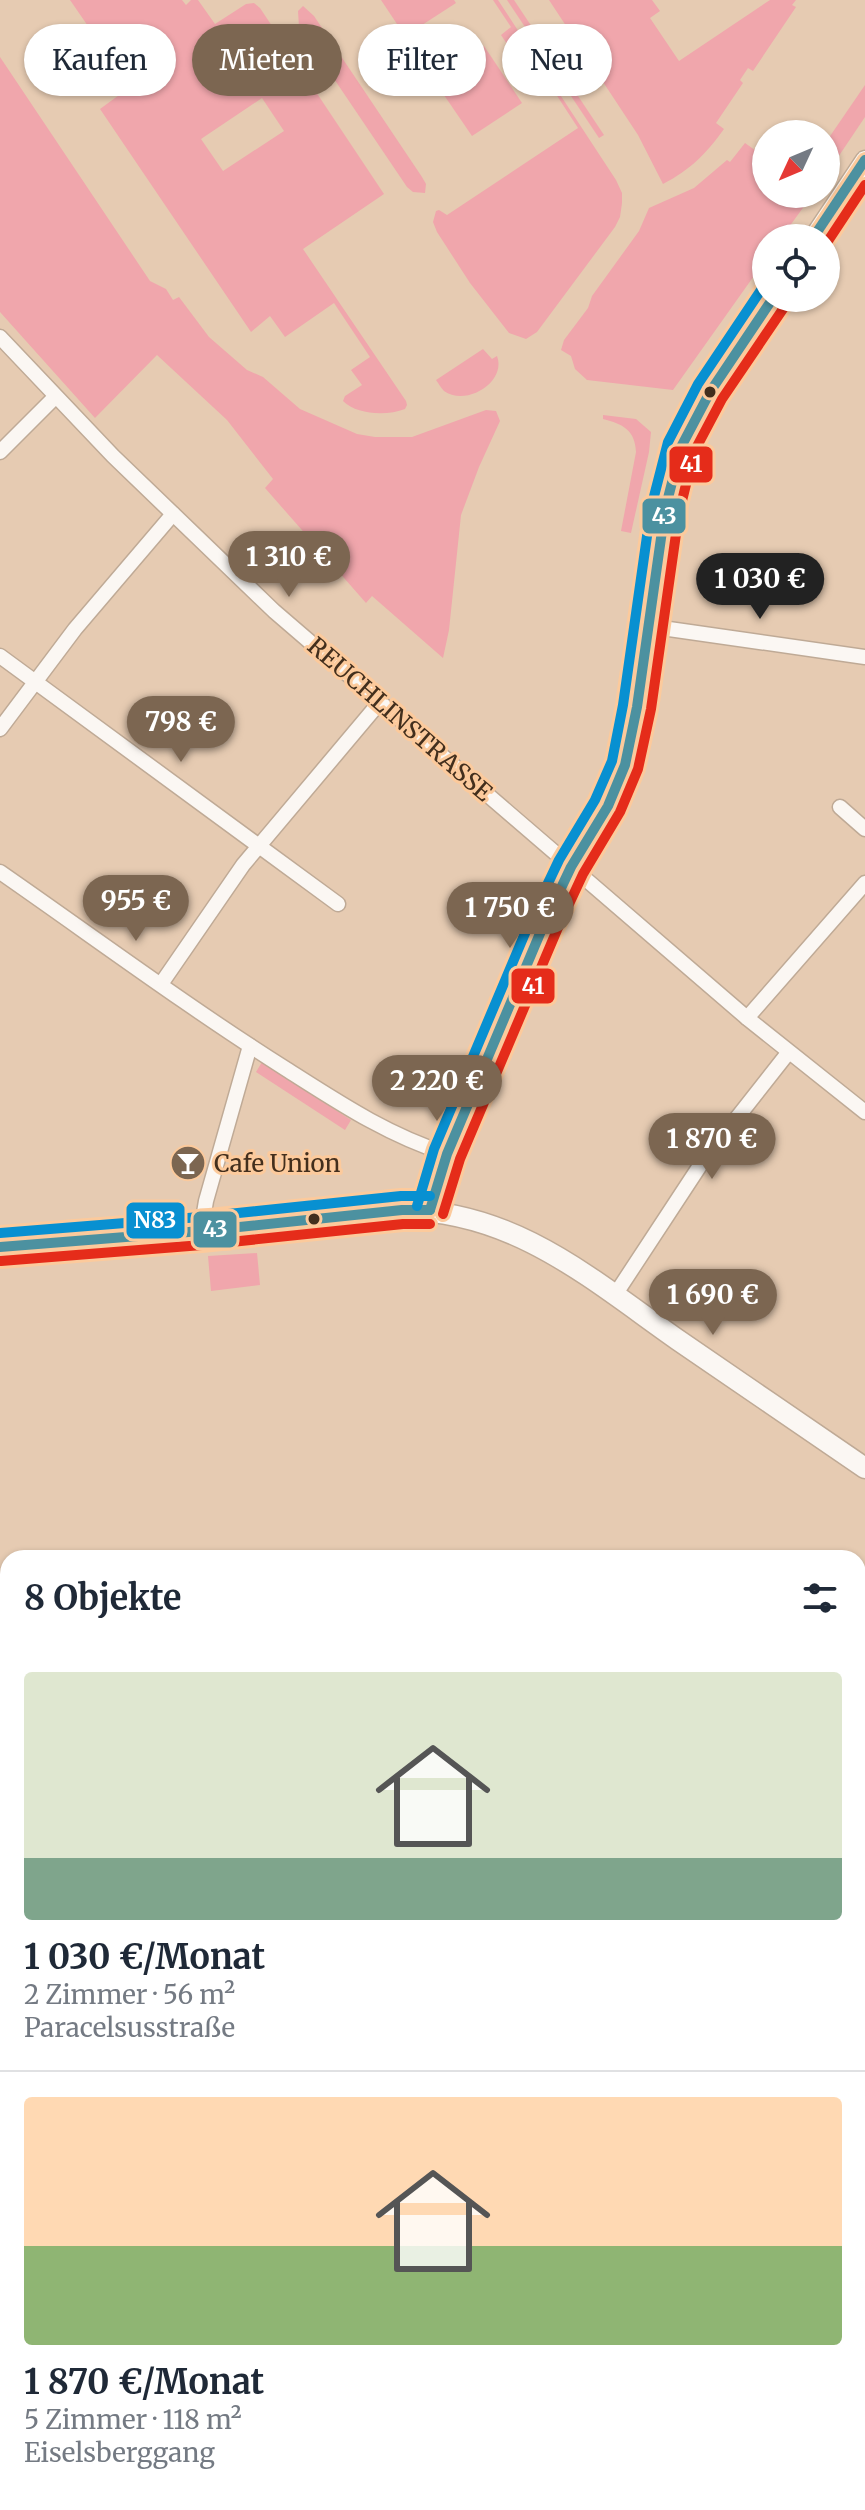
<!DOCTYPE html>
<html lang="de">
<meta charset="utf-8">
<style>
body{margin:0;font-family:Merriweather,serif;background:#f6f6f7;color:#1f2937;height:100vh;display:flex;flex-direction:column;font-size:30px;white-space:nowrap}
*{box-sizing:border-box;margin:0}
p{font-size:26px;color:#747a83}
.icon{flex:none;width:44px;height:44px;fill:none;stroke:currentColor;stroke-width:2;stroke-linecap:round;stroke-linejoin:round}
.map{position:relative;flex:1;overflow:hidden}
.panel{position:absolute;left:0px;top:1550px;width:866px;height:960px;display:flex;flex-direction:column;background:#fff;border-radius:24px 24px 0 0;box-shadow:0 2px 6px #0004}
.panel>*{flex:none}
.hud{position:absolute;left:24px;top:24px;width:818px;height:72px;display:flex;gap:16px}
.needle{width:52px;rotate:226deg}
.buttons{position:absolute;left:752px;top:120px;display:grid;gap:16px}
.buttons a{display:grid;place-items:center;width:88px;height:88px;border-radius:50%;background:#fff;box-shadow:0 2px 6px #0004;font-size:40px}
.price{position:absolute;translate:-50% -68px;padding:0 18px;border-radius:28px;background:#7c6651;color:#fff;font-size:26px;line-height:52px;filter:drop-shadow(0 2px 4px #0008)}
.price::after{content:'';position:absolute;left:50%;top:48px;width:24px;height:18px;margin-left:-12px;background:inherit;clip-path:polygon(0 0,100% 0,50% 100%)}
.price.current{background:#222;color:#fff}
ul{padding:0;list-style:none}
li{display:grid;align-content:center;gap:16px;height:424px;padding:0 24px}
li+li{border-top:2px solid #e0e1e3}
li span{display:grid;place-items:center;height:248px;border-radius:8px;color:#555}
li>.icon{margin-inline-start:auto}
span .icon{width:144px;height:144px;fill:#fffc;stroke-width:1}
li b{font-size:34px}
h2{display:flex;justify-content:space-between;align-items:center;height:96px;padding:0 24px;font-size:34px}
.chip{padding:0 28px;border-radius:36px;background:#fff;box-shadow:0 2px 6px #0004;font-size:28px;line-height:72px}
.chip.current{background:#7c6651;color:#fff}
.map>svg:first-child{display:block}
</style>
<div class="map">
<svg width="865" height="2510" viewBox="0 0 865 2510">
<rect width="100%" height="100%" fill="#e6cbb2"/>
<g fill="#f0a6ac" fill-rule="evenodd">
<path d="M70,0h112l4,5 5,-5h7l17,24 31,-20 8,-1 6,5 124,186 -81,55 103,152 1,4 -2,4c-18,7 -48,6 -62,-8l2,-5 17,-11 -11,-15 19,-13 -36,-54 -49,34 -15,-21 -19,16 -151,-223 30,-22zM262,98l22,33 -61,40 -22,-32z"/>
<polygon points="381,0 454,0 456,3 405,36"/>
<polygon points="493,0 498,0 616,180 622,193 622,203 620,217 615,227 537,332 526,339 509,333 470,283 437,232 433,222 436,211 439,210 447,215 578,128 550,85 539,92 501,35 511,27"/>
<polygon points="507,0 514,0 604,135 599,138"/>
<path d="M549,0h103l8,11 -10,7 29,43 91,-61h26l-4,5 4,2 -43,64 -5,-3 -8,12 3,3 -27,40 8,6c-18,25 -34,41 -61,55l-25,-49z"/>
<polygon points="303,6 314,16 422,177 426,184 425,193 413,192 407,187 299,27 298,11"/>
<polygon points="484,46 522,103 472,136 433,79"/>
<polygon points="0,57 150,281 166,289 173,300 179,297 209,337 247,370 263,377 300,409 357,434 375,437 412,437 486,410 496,411 500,421 479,467 461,515 449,630 443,658 372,596 366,603 265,488 273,479 227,420 157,355 95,418 0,312"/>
<polygon points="865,85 865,117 826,175 826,142"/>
<polygon points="745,143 766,158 766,194 813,194 781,238 766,238 766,259 673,390 587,380 575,369 571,356 561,350 564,340 588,308 592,296 639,231 649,208 694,188 727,160 730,162"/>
<path d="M483,349l9,10 5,-3c10,26 -31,51 -53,35 -3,-3 -5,-7 -8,-11z"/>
<path d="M603,415l33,4 15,13 -2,20 -18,81 -10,-2 15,-79c-1,-22 -13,-28 -33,-33z"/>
<polygon points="262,1062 351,1120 345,1130 256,1072"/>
<polygon points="257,1253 260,1285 211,1291 208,1256"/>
</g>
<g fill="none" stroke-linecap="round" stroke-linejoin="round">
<defs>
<g id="minor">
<polyline points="0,337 113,456 274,611 747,1018 865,1112"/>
<polyline points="0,452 55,397"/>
<polyline points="648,626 865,657"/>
<polyline points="0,656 338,904"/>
<polyline points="0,729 75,629 173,514"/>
<polyline points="840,807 865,829"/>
<path d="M0,872c95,66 188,135 286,197 52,33 101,66 161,85"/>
<polyline points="161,984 243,865 380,702"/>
<polyline points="747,1018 865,883"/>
<polyline points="201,1231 206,1201 250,1046"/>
<polyline points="615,1295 703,1161 788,1053"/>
<polyline points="673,2502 683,2510"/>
</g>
<g id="tertiary">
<polyline points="813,238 865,160"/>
<polyline points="430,1210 447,1154 544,924 571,867 608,806 625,765 637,707 665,510 681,447 710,392 773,298"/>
</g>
<path id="secondary" d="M0,1247l201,-16 201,-21c113,1 189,69 276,130 62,43 125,85 187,128"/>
<g id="primary">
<polyline points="858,2337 865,2334"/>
<polyline points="415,2510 435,2502"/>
</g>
</defs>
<use href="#minor" stroke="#bfaa96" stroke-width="17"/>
<use href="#tertiary" stroke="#bfaa96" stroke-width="21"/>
<use href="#secondary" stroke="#bfaa96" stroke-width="23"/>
<use href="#primary" stroke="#ad957c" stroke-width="25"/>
<use href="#minor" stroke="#fbf7f3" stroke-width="14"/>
<use href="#tertiary" stroke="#fbf7f3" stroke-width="18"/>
<use href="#secondary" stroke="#fbf7f3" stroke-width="20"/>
<use href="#primary" stroke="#e9dfd4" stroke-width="22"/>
<g stroke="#c7c0b9" stroke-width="5" stroke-dasharray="10 10" stroke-linecap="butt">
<polyline points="858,2018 865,2016"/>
<polyline points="858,2035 865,2033"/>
<polyline points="0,2131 8,2130"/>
<polyline points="0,2149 8,2148"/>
<polyline points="0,2176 8,2175"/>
<polyline points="0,2189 8,2188"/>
</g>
<defs>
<g id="bus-1">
<polyline points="813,238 865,160"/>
<polyline points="430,1210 447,1154 544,924 571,867 608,806 625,765 637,707 665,510 681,447 710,392 773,298"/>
<polyline points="0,1247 201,1231 402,1210 430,1210"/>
</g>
<g id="bus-2">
<polyline points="826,244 865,185"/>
<polyline points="443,1214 460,1159 557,930 583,874 620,812 638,769 651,709 679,513 694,452 722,399 785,306"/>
<polyline points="1,1261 202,1245 403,1224 430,1224"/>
</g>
<g id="bus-3">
<polyline points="417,1206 434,1149 531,919 559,860 595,800 612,761 623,705 651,508 668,442 698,384 761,290"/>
<polyline points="0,1233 200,1217 401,1196 430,1196"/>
</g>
</defs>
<use href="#bus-1" stroke="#fcca9c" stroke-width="16"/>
<use href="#bus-2" stroke="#fcca9c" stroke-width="16"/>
<use href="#bus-3" stroke="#fcca9c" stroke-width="16"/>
<use href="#bus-1" stroke="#4c91a0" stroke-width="10"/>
<use href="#bus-2" stroke="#e52c1a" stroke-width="10"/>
<use href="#bus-3" stroke="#0890d1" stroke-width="10"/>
</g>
<defs>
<symbol id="bar-disc" viewBox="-11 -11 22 22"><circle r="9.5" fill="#7c6651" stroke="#fcca9c"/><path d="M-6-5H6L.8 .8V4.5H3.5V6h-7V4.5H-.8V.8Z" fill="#fff"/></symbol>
</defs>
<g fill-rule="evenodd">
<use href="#bar-disc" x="168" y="1143" width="40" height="40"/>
</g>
<g fill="#432f1d" stroke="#fcca9c" stroke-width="3">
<circle cx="710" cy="392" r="7"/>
<circle cx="314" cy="1219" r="7"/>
</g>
<g text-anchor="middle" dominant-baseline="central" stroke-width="6" stroke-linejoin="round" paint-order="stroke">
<g font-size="24" fill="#432f1d" stroke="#fcca9c">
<text transform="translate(400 719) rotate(41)">REUCHLINSTRASSE</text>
</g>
<g font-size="24" fill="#432f1d" stroke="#fcca9c" text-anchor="start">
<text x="214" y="1163">Cafe Union</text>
</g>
</g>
<g stroke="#fcca9c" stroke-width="3">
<rect x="668" y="445" width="46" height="39" rx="8" fill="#e52c1a"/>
<rect x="641" y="497" width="46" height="38" rx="8" fill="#4c91a0"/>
<rect x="510" y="967" width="46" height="38" rx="8" fill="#e52c1a"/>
<rect x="125" y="1201" width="61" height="39" rx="8" fill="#0890d1"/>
<rect x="192" y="1210" width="46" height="39" rx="8" fill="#4c91a0"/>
</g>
<g font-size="22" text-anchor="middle" font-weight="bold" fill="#fff">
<text x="691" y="472">41</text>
<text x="664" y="524">43</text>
<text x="533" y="994">41</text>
<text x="155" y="1228">N83</text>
<text x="215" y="1237">43</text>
</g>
</svg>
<div class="buttons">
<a><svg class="needle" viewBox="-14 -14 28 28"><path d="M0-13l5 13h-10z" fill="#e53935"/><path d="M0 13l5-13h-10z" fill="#747a83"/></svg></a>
<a><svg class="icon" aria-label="locate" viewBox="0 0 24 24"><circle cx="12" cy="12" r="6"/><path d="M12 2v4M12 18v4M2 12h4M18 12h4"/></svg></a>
</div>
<b class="price" style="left:289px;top:599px">1 310 €</b>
<b class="price current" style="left:760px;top:621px">1 030 €</b>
<b class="price" style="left:181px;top:764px">798 €</b>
<b class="price" style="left:136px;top:943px">955 €</b>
<b class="price" style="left:510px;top:950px">1 750 €</b>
<b class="price" style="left:437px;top:1123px">2 220 €</b>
<b class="price" style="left:712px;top:1181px">1 870 €</b>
<b class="price" style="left:713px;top:1337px">1 690 €</b>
<div class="hud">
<a class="chip">Kaufen</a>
<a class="chip current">Mieten</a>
<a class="chip">Filter</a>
<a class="chip">Neu</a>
</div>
<section class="panel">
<h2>8 Objekte<svg class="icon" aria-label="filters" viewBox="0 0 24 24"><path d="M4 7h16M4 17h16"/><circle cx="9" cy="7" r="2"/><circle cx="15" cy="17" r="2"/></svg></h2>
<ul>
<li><span style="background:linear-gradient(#dfe7d0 75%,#7fa58c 0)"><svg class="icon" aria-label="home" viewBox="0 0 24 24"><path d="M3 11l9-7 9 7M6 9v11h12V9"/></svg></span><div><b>1 030 €/Monat</b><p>2 Zimmer · 56 m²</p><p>Paracelsusstraße</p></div></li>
<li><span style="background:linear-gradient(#ffd9b3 60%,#8fb573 0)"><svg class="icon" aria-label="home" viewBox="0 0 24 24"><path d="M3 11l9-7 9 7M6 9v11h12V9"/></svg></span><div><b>1 870 €/Monat</b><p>5 Zimmer · 118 m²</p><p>Eiselsberggang</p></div></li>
</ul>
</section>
</div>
